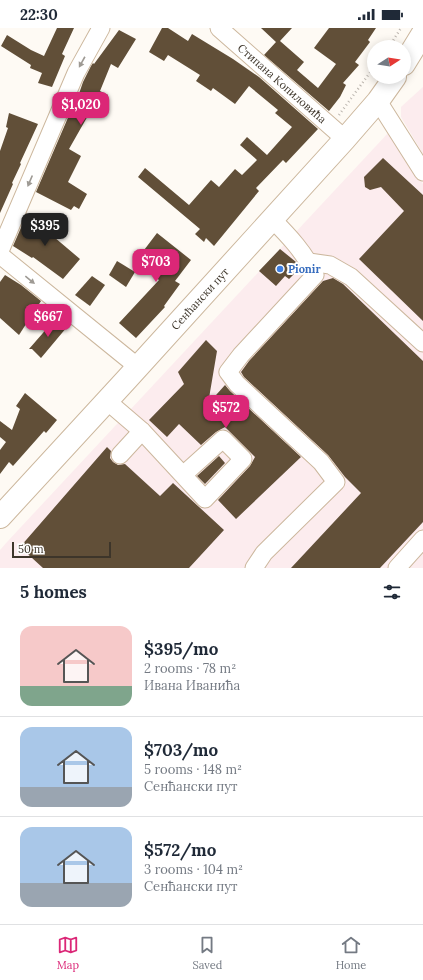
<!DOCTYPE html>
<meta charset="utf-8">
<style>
body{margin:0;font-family:Lora,serif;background:#f6f6f7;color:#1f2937;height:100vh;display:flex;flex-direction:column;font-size:15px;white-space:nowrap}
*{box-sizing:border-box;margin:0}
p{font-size:13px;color:#747a83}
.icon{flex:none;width:22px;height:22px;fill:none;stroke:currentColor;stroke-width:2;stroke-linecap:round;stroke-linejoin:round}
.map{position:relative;height:540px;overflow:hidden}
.details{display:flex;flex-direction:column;background:#fff;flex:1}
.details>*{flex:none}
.needle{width:26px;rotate:78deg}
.fabs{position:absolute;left:367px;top:12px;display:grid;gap:8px}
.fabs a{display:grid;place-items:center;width:44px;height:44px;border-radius:50%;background:#fff;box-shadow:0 2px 10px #0003;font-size:20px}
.scale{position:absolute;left:12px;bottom:10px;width:99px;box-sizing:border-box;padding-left:4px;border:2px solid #3d352a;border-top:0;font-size:11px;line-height:14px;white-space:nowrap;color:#3d352a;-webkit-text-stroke:3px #fff;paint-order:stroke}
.price{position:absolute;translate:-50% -34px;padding:0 9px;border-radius:8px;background:#db2777;color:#fff;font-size:13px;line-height:26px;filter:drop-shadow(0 1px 2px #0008)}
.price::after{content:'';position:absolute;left:50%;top:24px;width:12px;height:9px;margin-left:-6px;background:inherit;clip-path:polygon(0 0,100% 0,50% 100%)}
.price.active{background:#222;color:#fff}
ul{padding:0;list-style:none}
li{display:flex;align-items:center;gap:12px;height:100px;padding:0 20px}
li+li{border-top:1px solid #e0e1e3}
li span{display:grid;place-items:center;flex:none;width:112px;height:80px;border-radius:12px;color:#555}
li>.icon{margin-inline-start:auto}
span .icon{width:48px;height:48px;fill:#fffc;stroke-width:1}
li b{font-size:17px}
h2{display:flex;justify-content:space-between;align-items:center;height:48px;padding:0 20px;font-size:17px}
.status{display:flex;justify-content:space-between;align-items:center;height:28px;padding:0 20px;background:#fff;direction:ltr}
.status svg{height:11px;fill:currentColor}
.tab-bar{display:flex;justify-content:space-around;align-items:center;height:56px;border-top:1px solid #e0e1e3;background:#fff;font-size:11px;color:#747a83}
.tab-bar a{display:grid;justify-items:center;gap:2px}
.tab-bar .active{color:#db2777}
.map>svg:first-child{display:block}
</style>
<div class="status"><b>22:30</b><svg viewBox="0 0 49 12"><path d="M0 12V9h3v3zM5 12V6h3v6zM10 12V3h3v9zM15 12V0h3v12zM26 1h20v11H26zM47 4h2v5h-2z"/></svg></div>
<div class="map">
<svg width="423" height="540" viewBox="0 0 423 540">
<rect width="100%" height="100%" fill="#fefaf4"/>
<g fill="#fcecee">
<polygon points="423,59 423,126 401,89 401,79"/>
<polygon points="389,104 423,156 423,540 0,540 0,522 7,514"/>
</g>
<g fill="#614f38">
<polygon points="57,0 74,0 62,26 65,28 52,59 38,55 42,45 30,40 31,37 1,18 7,7 31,22 44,28"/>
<polygon points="162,0 168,0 188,13 192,6 233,31 259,49 318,101 286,135 283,132 256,160 259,163 214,218 206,210 204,214 195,206 200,201 138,149 145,140 189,177 211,152 219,159 235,141 242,147 257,132 240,117 247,109 267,127 292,99 275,85 278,82 249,58 235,76 213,60 211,63 196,53 200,47 168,27 164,33 149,24"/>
<polygon points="261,0 292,0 280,13 304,34 297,42 318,60 336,36 314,20 329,0 376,0 368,12 370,14 355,34 359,37 343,55 346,57 340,69 329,83 264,27 276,14"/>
<polygon points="119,2 136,11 118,40 111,36 100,63 108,67 102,81 94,77 69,121 81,128 68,154 87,166 79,181 74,178 71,182 36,164 70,85 72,86 83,54 91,38 93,35 94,36"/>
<polygon points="9,85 38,96 20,135 21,136 12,155 13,156 0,185 0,123 8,100 6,99"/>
<polygon points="383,130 423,167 423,293 359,231 404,183 381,159 370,162 365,159 364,149"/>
<polygon points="27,186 59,202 54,209 80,231 63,251 33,229 32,230 13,218"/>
<polygon points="157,205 191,232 175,253 180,256 164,278 165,279 136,310 119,295 159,252 135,234"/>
<polygon points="280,221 296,234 300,240 289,251 285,248 276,258 259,243"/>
<polygon points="117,233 135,244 126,259 109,247"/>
<polygon points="5,247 21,257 41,273 19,307 0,290 0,254"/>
<polygon points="92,248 105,257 90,278 75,267"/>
<polygon points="333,250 343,256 423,333 423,494 380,540 291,540 361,465 345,449 328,427 244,349 241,344 249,333 323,253"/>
<polygon points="56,290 67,299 41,330 32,321 29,321"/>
<polygon points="206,312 217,323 208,376 225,357 230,363 301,429 236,491 218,472 250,438 255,429 225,399 216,404 201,417 179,396 167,409 149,392 184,356 178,344"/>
<polygon points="25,365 57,392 46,405 44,403 13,438 9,434 0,446 0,422 6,414 0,409 0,393 12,402 20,381 16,378"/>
<polygon points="107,419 111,423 110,430 113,434 118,437 125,436 160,468 173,455 224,502 189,540 43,540 20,519"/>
<polygon points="219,428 225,435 205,456 197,448"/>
</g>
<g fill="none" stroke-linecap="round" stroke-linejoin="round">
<defs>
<g id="minor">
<path id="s1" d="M219,0l126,111"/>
<polyline points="378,73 423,144"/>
<polyline points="0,223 76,45 101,0"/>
<polyline points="0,227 138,339"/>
<polyline points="309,234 330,237 351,249 423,315"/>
<polyline points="107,373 142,403 205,471 243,431 223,411 183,447"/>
<polyline points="120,427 142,403"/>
<path d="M254,540l10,-15 72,-71 -15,-20 -84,-78 -9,-12 13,-17 74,-80c-10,-22 -26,-39 -43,-56"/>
<polyline points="397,540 423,511"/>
</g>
<g id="major">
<polyline points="404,36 423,5"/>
<path id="s2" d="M0,489l127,-138 218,-240 33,-38 17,-24"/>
</g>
</defs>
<use href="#minor" stroke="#ccb79d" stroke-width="19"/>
<use href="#major" stroke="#ccb79d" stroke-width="24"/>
<g stroke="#bbb5ae" stroke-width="2.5" stroke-dasharray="1 3" stroke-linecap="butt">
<polyline points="389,19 401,0"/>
<polyline points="339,87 374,39"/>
</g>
<use href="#minor" stroke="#fff" stroke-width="17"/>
<use href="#major" stroke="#fff" stroke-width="22"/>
</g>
<defs><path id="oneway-solid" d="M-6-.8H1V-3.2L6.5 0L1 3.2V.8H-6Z"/></defs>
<g fill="#9e9a94">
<use href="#oneway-solid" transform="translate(82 34) rotate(119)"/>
<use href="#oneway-solid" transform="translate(30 153) rotate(113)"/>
<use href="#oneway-solid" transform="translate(30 252) rotate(39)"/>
</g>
<circle fill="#3f7fe0" stroke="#fff" stroke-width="1.5" cx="280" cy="241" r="4"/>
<g text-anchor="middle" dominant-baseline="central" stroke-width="4" stroke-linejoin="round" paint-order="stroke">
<g font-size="11" fill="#3d352a" stroke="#fff">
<text stroke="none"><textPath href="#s1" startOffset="84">Стипана Копиловића</textPath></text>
<text stroke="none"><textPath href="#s2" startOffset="296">Сенћански пут</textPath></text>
</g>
<g font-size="11" font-weight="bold" fill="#366cbe" stroke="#fff" text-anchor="start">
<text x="288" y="241">Pionir</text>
</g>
</g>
</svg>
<div class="fabs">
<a><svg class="needle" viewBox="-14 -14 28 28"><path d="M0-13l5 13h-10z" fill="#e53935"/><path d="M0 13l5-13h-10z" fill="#747a83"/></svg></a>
</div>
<div class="scale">50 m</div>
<b class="price" style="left:81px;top:98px">$1,020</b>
<b class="price active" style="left:45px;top:219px">$395</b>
<b class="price" style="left:156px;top:255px">$703</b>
<b class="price" style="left:48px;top:310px">$667</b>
<b class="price" style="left:226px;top:401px">$572</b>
</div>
<section class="details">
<h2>5 homes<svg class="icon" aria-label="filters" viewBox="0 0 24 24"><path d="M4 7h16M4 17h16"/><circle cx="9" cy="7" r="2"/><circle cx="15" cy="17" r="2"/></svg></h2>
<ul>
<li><span style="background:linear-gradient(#f6c9c9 75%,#7fa58c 0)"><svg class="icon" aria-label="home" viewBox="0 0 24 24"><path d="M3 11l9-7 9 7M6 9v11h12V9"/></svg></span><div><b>$395/mo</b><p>2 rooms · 78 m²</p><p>Ивана Иванића</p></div></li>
<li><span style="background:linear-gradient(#a9c7e8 75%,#9aa5b1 0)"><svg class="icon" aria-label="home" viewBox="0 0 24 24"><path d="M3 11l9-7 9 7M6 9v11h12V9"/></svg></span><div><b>$703/mo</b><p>5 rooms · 148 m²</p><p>Сенћански пут</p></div></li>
<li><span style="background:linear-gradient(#a9c7e8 70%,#9aa5b1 0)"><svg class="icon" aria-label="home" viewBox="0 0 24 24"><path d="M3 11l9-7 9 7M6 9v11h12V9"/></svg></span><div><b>$572/mo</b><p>3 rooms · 104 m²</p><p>Сенћански пут</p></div></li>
</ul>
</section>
<nav class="tab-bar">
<a class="active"><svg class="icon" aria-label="map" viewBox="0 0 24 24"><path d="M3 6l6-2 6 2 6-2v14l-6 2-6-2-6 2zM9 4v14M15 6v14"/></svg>Map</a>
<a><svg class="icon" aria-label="saved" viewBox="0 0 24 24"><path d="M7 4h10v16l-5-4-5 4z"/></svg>Saved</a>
<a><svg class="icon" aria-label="home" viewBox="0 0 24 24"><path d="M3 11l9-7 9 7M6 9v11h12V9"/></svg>Home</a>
</nav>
